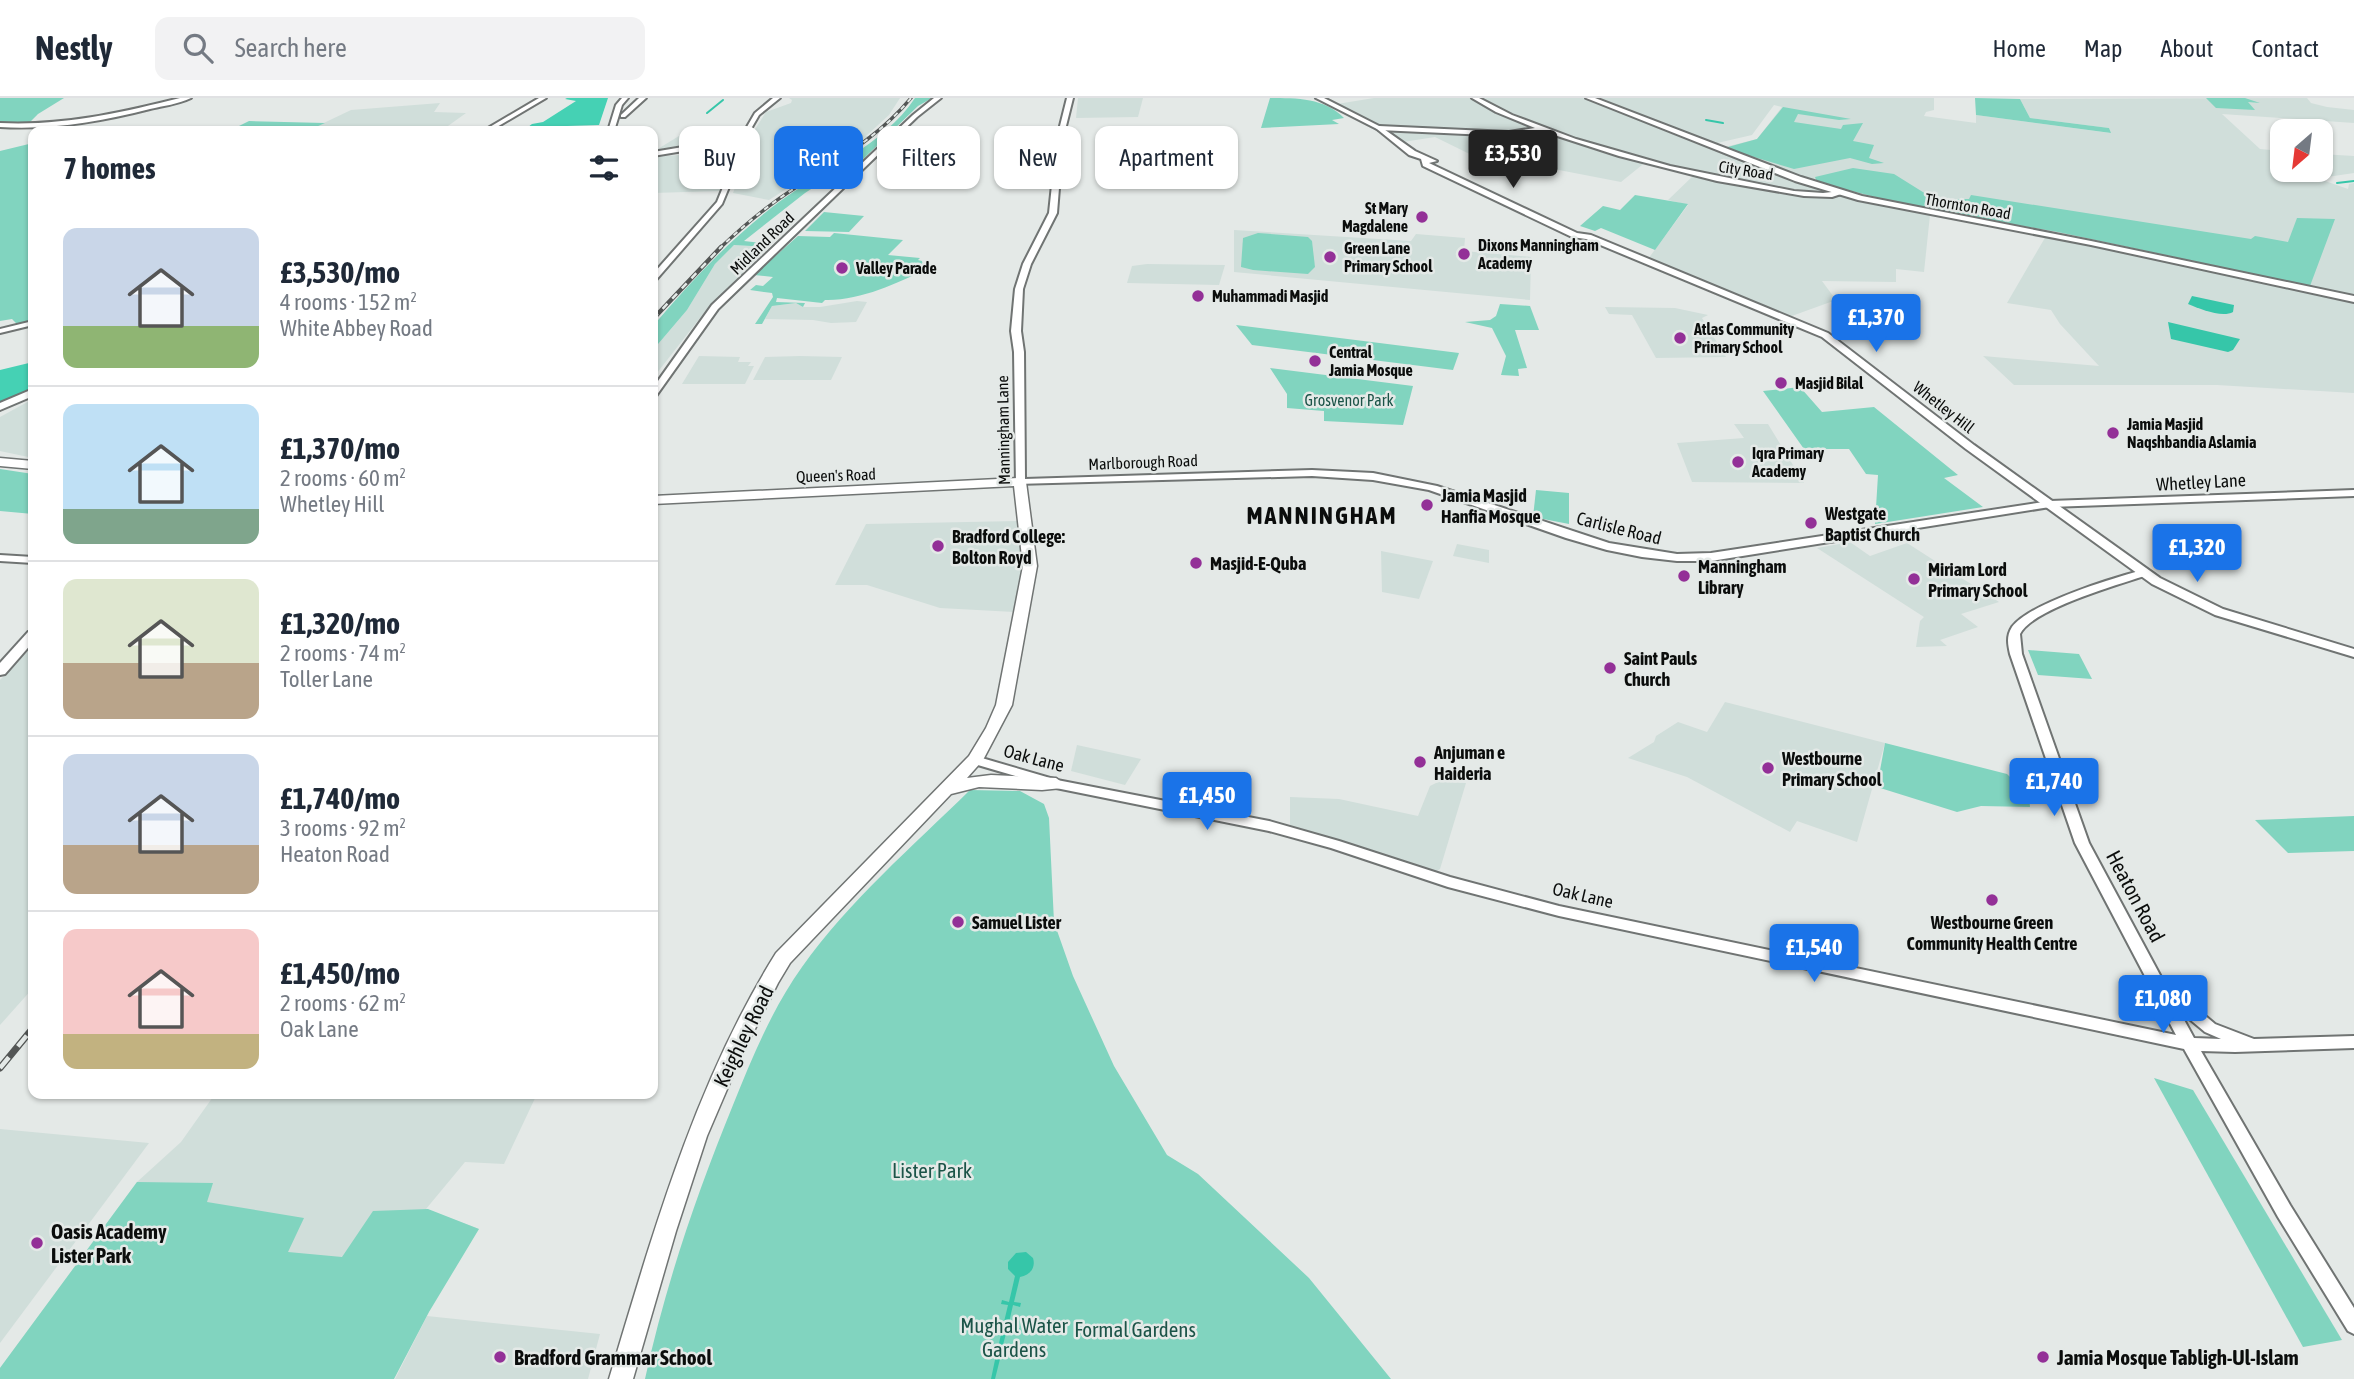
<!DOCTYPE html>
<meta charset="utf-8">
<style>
body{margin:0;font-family:"Asap Condensed",sans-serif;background:#f2f2f3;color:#1f2937;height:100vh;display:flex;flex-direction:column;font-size:26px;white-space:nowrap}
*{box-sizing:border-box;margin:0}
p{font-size:23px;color:#747a83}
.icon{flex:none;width:38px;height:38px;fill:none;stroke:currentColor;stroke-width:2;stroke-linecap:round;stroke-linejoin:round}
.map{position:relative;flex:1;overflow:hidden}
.drawer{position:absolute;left:28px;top:28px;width:630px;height:973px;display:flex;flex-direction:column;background:#fff;border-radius:14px;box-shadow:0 2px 5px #0004}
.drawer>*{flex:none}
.hud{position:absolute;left:679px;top:28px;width:665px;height:63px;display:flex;gap:14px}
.needle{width:46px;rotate:208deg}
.fabs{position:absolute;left:2270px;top:21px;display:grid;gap:14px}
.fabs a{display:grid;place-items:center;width:63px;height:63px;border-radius:14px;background:#fff;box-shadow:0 2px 5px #0004;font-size:35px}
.price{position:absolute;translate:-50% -60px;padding:0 16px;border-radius:7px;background:#1a73e8;color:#fff;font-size:23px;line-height:46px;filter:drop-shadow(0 2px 4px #0008)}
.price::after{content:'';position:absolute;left:50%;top:42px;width:21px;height:16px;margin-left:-10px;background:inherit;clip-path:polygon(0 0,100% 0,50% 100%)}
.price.on{background:#222;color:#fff}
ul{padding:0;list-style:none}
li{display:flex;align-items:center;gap:21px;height:175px;padding:0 35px}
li+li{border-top:2px solid #e0e1e3}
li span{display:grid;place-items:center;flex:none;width:196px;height:140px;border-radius:14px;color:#555}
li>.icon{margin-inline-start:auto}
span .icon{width:84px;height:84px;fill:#fffc;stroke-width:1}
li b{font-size:30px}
h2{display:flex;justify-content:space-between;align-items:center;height:84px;padding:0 35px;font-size:30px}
.chip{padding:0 24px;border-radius:14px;background:#fff;box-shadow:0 2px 5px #0004;font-size:24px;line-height:63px}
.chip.on{background:#1a73e8;color:#fff}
header{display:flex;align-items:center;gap:42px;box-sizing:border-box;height:98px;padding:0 35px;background:#fff;border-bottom:2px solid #e0e1e3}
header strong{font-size:33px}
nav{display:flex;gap:38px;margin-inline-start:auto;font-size:24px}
.search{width:490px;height:63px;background:#f2f2f3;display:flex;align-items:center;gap:18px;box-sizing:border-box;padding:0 24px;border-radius:14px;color:#747a83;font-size:26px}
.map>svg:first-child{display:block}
</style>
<header>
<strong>Nestly</strong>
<div class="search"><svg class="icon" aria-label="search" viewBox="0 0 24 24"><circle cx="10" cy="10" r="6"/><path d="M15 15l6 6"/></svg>Search here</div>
<nav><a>Home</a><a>Map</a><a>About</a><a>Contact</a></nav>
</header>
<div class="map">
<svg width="2354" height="1281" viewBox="0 0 2354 1281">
<rect width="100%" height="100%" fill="#e4e9e7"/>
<g fill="#d0deda">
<polygon points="789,0 900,0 889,17 866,38 869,38 769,102 733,95 745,62 758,53 738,43 752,36 766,14 791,5 792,2"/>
<polygon points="1078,0 1143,0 1138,19 1076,20"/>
<polygon points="1374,0 1583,0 1716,52 1754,62 1721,50 1757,41 1782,9 1774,7 1752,37 1713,46 1594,0 1934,0 1934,12 1926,14 1924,18 1976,25 1976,17 2110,35 2109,30 2030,20 2020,1 2307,0 2311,5 2327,9 2354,12 2354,25 2222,16 2260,51 2282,53 2282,72 2320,72 2321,56 2354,58 2354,75 2327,79 2325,83 2348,91 2349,86 2354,85 2354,198 2058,134 1920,110 1930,117 1924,174 1896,171 1896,184 1822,183 1836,202 1789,219 1648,161 1688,107 1668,102 1694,77 1647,63 1621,84 1518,64 1498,70 1435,39 1403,44 1377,26 1337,6"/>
<polygon points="440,5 434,14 466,15 441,33 307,33 351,12"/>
<polygon points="727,32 738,34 737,36 713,46 653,54 687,33"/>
<polygon points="733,53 720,93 653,95 653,59"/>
<polygon points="1234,132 1411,143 1416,136 1465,140 1464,153 1531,159 1530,202 1234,174"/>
<polygon points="2046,138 2354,204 2354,295 2217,287 2014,287 1983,258 2099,268 2060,226 2051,212 2007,205"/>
<polygon points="734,147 769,149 707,211 653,280 653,252 687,212 715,166"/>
<polygon points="1147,166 1225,167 1219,187 1127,185 1132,168"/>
<polygon points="857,203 867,204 856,224 831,225 813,222 765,221 772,208 796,205 803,209 820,209"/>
<polygon points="1605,209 1675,210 1708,217 1702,220 1726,259 1656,260 1632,217 1609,216"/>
<polygon points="699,258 740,259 738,264 751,264 748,268 754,268 745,286 682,286"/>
<polygon points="800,258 842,259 831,282 753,282 765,259"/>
<polygon points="33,301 33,360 0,353 0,319"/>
<polygon points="1734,326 1768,326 1804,385 1692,384 1677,345 1744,340"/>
<polygon points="1018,423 1024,469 1014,514 940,510 867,487 835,487 866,426"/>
<polygon points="1850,444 1870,458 1907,445 1999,504 1961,516 1978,529 1940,542 1947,548 1916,549 1920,523 1924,519 1817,450"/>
<polygon points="1457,446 1489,452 1489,465 1453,458"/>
<polygon points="1381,453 1433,463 1419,501 1382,494"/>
<polygon points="33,548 33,890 0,927 0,582"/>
<polygon points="1725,604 1885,645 1857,744 1797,723 1790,734 1687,679 1628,660 1654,644 1656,638 1678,624 1707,634"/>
<polygon points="1077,647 1141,661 1125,687 1071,673"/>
<polygon points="1438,684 1466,685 1440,771 1435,774 1290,729 1290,699 1339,701 1418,718 1430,688"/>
<polygon points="215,996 537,996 504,1066 465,1064 426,1111 479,1131 0,1281 0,1270 137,1084 181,1044"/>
<polygon points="0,1031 149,1045 0,1245"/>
<polygon points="427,1218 600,1236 588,1281 395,1281"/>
</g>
<g fill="#81d4bf">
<polygon points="0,0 64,0 38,16 27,27 0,24"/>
<path d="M915,0h17l-14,8 -60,58 -7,-1 -46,30 -61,48 28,3 -3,3 -35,-2 -19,19 -28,46 -34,40v-24c39,-46 78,-88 126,-124 45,-33 104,-56 136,-104z"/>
<path d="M1270,0c27,0 55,0 74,20l-12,2 7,4 -78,4z"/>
<polygon points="1975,0 2020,1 2030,20 2109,30 2111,35 1976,17"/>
<polygon points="2206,0 2245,0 2260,5 2248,4 2255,12 2216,10"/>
<polygon points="1783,9 1851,21 1839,22 1798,16 1794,24 1841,31 1843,27 1863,25 1853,43 1874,47 1869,60 1884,65 1872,66 1850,60 1794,71 1727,51 1728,49 1757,41"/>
<polygon points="249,23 325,25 307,33 229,33"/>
<polygon points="33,45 33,222 18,227 12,221 0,223 0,53"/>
<polygon points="1853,70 1894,76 1934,101 1969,101 1971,97 2251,141 2255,138 2288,144 2297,120 2335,121 2310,188 2058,134 1918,110 1817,84 1815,79"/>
<polygon points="1635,97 1688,106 1655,152 1601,130 1595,133 1580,128 1603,108 1620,112"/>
<polygon points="824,114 864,118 849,134 805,133"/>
<path d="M834,135l69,7 -15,15 32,3 -2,2 4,1 1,6 -2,3h4c-28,13 -65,31 -100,30l-3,3 -45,-5 -1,4 29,1 -2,4 -7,-4 -24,3 -10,18h-7l18,-27 -1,-4 -22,-3 6,-5 7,1 10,-9 -19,-2 44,-39 32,1z"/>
<polygon points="1258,135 1308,139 1312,143 1315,169 1308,176 1253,172 1241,169 1243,140"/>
<polygon points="1500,206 1530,208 1539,232 1515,232 1527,270 1518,271 1519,278 1501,277 1506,258 1492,230 1465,224 1490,222 1496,218"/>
<polygon points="1236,227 1459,255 1453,272 1252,247"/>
<polygon points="1270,270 1413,288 1403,327 1324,323 1324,313 1287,310 1287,296"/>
<polygon points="1800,289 1822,314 1874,309 1958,377 1944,380 1983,409 1875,426 1878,377 1866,376 1849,351 1804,351 1763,293"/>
<polygon points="0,371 33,376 33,416 0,413"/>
<polygon points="1536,392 1569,395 1569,426 1533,419"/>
<polygon points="2028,552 2079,556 2092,581 2038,577"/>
<polygon points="1885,645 2007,676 2029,698 2030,709 1981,708 1957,714 1877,689"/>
<path d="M970,692l50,1 24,13 5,14 5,104 19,54 41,90 53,89 31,19 111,104 82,101h-746c20,-93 52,-186 88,-274 19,-47 39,-96 69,-138 47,-66 110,-120 168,-177z"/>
<polygon points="2354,718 2354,753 2288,755 2255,722"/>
<polygon points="2154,980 2193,992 2342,1242 2303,1249"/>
<polygon points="137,1084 213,1085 207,1104 304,1120 288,1154 342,1159 373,1113 428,1111 479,1131 429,1214 394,1281 0,1281 0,1270"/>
</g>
<g fill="#45d1b4">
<polygon points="567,0 608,0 599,27 567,28 561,33 523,33 532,26 543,24 576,3 565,1"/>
<polygon points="33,264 33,291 0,305 0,272"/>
</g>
<g fill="#36c6a9">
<path d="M2192,198l42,9 -1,7c-11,6 -33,-3 -45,-8z"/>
<polygon points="2168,224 2240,241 2233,252 2228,254 2171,241"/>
<path d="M1026,1154l7,6c3,10 -3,17 -13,19l-6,25 7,1 -1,4 -7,-2 -5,22 12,1 -1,5 -12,-3 -6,22 8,1 -1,4 -7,-2 -6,24h-4l5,-24 -8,-1 1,-4 8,2 5,-22 -12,-1 1,-5 12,2 5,-21 -7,-1 1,-4 7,2 6,-26 -7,-7v-7l8,-9z"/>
</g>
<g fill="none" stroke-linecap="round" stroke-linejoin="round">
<g stroke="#36c6a9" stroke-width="2">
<polyline points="707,15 723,2"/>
<polyline points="1706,22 1723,25"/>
<polyline points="2337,85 2354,83"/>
</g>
<defs>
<g id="tertiary">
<polygon points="539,0 546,0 490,33 483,33"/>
<polygon points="773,0 780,0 759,17 748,36 732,44 741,49 743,55 722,106 656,182 653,182 653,176 717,104 737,55 736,51 726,46 653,58 653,54 725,42 744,34 755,15"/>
<polygon points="934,0 941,0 917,19 718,211 656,298 653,299 653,290 712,207 913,17"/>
<polygon points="1472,0 1479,0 1512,17 1576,41 1670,68 1794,93 1823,95 1841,93 1844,95 1832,99 1804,98 1717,83 1619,58 1542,33 1509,38 1379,32 1376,30 1379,28 1509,34 1535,30 1496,14"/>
<polygon points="33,223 33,227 0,235 0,231"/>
<polygon points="0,457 33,459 33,465 0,463"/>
<path d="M2143,472l5,3 -1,2c-29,10 -115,34 -127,59l2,20 67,189 86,160 21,5 19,16 39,15 100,-3v12l-119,4 -34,-1 89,154 64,103v26l-6,-3 -70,-114 -94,-168 -625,-133 -111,-29 -117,-39 -62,-17 -213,-43 -85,-25 -2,-3 6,-4 82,24 212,41 70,20 111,36 109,29 617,129 -101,-192 -65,-189c-2,-9 -4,-18 2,-27 18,-24 101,-49 131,-57zM2182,918l5,1 18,15 16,7 -27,-1z"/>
</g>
<g id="secondary">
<polygon points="1316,0 1324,0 1381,29 1415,53 1437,63 1429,65 1577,135 1591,137 1828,235 1974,347 2160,480 2223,511 2354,551 2354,559 2215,517 2152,486 1966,351 1822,239 1586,141 1572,139 1423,68 1421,61 1409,57 1377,31"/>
<polygon points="1586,0 1595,0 1801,79 1862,98 2091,143 2354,198 2354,204 2091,147 1858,102 1795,83"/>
</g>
<g id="primary">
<path d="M180,0h11c-12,6 -28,8 -41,11 -50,13 -99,21 -150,18v-4c62,3 120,-10 180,-25z"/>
<polygon points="622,0 628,0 622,7 614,33 608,33 616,7"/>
<polygon points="639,0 646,0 625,19 621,19 621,17"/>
<polygon points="1067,0 1073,0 1063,40 1057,115 1031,166 1023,191 1021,233 1024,254 1025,381 1312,372 1373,375 1437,388 1609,445 1677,456 1711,455 2050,403 2354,392 2354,398 2050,409 1711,463 1677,463 1642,459 1607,452 1566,440 1429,392 1373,382 1312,378 1016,386 1014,254 1011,233 1015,191 1023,166 1049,115 1057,40"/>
<polygon points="33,291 33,298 0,312 0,305"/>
<polygon points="33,533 33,544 5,576 0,577 0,565 28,534"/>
</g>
<g id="trunk">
<polygon points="0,360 33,363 33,371 0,368"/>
<path d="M1020,380l6,4 11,84 -25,139 -29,55 -16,18 24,-3 65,3 8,6 -2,4 -20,2 -63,-3 -28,7 -161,169 -12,20 -38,76 -33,77 -31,95 -43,148h-24c44,-146 86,-296 167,-426l193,-197 17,-28 10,-23 27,-139 -9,-80 -361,18v-8z"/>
</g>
</defs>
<use href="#tertiary" stroke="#707473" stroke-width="4"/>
<use href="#secondary" stroke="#707473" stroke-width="4"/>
<use href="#primary" stroke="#707473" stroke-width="4"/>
<use href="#trunk" stroke="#707473" stroke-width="3"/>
<use href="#tertiary" fill="#fff" fill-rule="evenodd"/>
<use href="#secondary" fill="#fff" fill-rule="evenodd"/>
<use href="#primary" fill="#fff" fill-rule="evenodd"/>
<use href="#trunk" fill="#fff" fill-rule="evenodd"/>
<defs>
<path id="rail-far2" d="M719,151c24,-23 49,-44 76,-61 42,-28 84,-51 116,-90"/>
<polyline id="rail-far1" points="653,221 721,149"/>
<polyline id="rail" points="0,970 33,930"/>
</defs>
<use href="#rail-far2" stroke="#535655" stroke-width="3.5"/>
<use href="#rail-far1" stroke="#535655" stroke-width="4.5"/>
<use href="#rail" stroke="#535655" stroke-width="7"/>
<use href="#rail-far2" stroke="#e4e9e7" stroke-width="2" stroke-dasharray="5" stroke-linecap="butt"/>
<use href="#rail-far1" stroke="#e4e9e7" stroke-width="2.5" stroke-dasharray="7" stroke-linecap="butt"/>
<use href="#rail" stroke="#e4e9e7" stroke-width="4.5" stroke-dasharray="14" stroke-linecap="butt"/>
</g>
<g fill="#933097" stroke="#e4e9e7" stroke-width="2.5">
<circle cx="1422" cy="119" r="7"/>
<circle cx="1464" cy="156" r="7"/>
<circle cx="1330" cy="159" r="7"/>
<circle cx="842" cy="170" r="7"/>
<circle cx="1198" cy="198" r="7"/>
<circle cx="1680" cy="240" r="7"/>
<circle cx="1315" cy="263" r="7"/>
<circle cx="1781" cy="285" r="7"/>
<circle cx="2113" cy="335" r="7"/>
<circle cx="1738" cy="364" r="7"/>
<circle cx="1427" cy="407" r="7"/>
<circle cx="1811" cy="425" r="7"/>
<circle cx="938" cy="448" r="7"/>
<circle cx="1196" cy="465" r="7"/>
<circle cx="1684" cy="478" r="7"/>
<circle cx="1914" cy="481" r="7"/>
<circle cx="1610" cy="570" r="7"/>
<circle cx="1420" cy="664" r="7"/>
<circle cx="1768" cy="670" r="7"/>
<circle cx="1992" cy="802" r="7"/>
<circle cx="958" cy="824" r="7"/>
<circle cx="37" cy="1145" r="7"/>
<circle cx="500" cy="1259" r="7"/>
<circle cx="2043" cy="1259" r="7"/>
</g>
<g text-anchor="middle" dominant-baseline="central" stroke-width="5" stroke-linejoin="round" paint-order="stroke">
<g font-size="16" fill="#0b0d0c" stroke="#e4e9e7">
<text transform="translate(1746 72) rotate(9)">City Road</text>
<text transform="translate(1968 108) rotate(10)">Thornton Road</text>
<text transform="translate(762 145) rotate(-44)">Midland Road</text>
<text transform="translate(1944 309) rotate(38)">Whetley Hill</text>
<text transform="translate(1003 332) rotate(-91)">Manningham Lane</text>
<text transform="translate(1143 364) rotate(-2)">Marlborough Road</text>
<text transform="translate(836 377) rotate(-2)">Queen's Road</text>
</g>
<g font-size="16" font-weight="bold" fill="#0b0d0c" stroke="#e4e9e7" text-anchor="start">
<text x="1408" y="110" text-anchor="end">St Mary<tspan x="1408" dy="18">Magdalene</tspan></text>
<text x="1478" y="147">Dixons Manningham<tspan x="1478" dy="18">Academy</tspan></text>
<text x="1344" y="150">Green Lane<tspan x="1344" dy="18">Primary School</tspan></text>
<text x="856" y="170">Valley Parade</text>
<text x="1212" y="198">Muhammadi Masjid</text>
<text x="1694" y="231">Atlas Community<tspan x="1694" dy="18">Primary School</tspan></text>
<text x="1329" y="254">Central<tspan x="1329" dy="18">Jamia Mosque</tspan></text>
<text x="1795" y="285">Masjid Bilal</text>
<text x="2127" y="326">Jamia Masjid<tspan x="2127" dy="18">Naqshbandia Aslamia</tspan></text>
<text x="1752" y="355">Iqra Primary<tspan x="1752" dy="18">Academy</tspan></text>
</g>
<g font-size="16" fill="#1b5448" stroke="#e4e9e7">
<text x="1349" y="302">Grosvenor Park</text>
</g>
<g font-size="18" fill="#0b0d0c" stroke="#e4e9e7">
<text transform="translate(2201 384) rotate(-3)">Whetley Lane</text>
<text transform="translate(1619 430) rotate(14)">Carlisle Road</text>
<text transform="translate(1034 660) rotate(15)">Oak Lane</text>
<text transform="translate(1583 797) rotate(13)">Oak Lane</text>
</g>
<g font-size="18" font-weight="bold" fill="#0b0d0c" stroke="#e4e9e7" text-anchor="start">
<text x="1441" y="397">Jamia Masjid<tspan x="1441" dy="21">Hanfia Mosque</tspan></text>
<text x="1825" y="415">Westgate<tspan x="1825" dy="21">Baptist Church</tspan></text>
<text x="952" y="438">Bradford College:<tspan x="952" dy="21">Bolton Royd</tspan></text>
<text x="1210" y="465">Masjid-E-Quba</text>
<text x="1698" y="468">Manningham<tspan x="1698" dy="21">Library</tspan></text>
<text x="1928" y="471">Miriam Lord<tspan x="1928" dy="21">Primary School</tspan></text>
<text x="1624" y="560">Saint Pauls<tspan x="1624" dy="21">Church</tspan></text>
<text x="1434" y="654">Anjuman e<tspan x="1434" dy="21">Haideria</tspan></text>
<text x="1782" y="660">Westbourne<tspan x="1782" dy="21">Primary School</tspan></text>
<text x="972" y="824">Samuel Lister</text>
<text x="1992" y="824" text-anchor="middle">Westbourne Green<tspan x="1992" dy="21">Community Health Centre</tspan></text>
</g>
<g font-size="21" fill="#0b0d0c" stroke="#e4e9e7">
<text transform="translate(2136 798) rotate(62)">Heaton Road</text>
<text transform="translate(743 938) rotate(-64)">Keighley Road</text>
</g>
<g font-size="21" fill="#1b5448" stroke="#e4e9e7">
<text x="932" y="1072">Lister Park</text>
<text x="1014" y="1227">Mughal Water<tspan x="1014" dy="24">Gardens</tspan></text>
<text x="1135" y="1231">Formal Gardens</text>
</g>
<g font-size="21" font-weight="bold" fill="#0b0d0c" stroke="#e4e9e7" text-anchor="start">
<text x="51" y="1133">Oasis Academy<tspan x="51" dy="24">Lister Park</tspan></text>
<text x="514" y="1259">Bradford Grammar School</text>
<text x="2057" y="1259">Jamia Mosque Tabligh-Ul-Islam</text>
</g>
<g font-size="24" font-weight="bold" letter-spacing="2" fill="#0b0d0c" stroke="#e4e9e7">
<text x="1322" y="417">MANNINGHAM</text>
</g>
</g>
</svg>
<div class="fabs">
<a><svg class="needle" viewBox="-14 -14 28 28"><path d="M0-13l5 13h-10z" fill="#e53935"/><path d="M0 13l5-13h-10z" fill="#747a83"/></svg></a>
</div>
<b class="price on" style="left:1513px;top:92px">£3,530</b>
<b class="price" style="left:1876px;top:256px">£1,370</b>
<b class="price" style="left:2197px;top:486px">£1,320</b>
<b class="price" style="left:2054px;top:720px">£1,740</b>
<b class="price" style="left:1207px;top:734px">£1,450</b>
<b class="price" style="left:1814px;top:886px">£1,540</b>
<b class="price" style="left:2163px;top:937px">£1,080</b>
<div class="hud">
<a class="chip">Buy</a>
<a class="chip on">Rent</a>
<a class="chip">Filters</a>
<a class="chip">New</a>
<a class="chip">Apartment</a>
</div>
<section class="drawer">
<h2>7 homes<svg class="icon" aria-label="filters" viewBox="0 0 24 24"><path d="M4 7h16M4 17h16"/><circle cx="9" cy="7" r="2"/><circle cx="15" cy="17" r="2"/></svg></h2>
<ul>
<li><span style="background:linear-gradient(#c9d6e8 70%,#8fb573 0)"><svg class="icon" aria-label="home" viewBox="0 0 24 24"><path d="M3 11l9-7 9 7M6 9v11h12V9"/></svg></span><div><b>£3,530/mo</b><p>4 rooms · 152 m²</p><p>White Abbey Road</p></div></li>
<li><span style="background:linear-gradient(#bfe0f5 75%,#7fa58c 0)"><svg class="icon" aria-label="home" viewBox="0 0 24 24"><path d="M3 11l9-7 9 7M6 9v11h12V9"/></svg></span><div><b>£1,370/mo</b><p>2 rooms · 60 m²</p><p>Whetley Hill</p></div></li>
<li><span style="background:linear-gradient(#dfe7d0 60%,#b9a48a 0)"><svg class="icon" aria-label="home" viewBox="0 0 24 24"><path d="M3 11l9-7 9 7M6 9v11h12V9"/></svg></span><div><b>£1,320/mo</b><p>2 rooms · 74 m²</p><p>Toller Lane</p></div></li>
<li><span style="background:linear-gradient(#c9d6e8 65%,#b9a48a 0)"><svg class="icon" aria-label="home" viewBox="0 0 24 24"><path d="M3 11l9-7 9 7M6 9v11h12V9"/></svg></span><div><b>£1,740/mo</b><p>3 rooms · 92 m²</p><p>Heaton Road</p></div></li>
<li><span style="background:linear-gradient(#f6c9c9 75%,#c2b280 0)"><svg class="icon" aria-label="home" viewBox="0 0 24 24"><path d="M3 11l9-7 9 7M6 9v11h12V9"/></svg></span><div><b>£1,450/mo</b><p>2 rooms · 62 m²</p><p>Oak Lane</p></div></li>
</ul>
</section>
</div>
